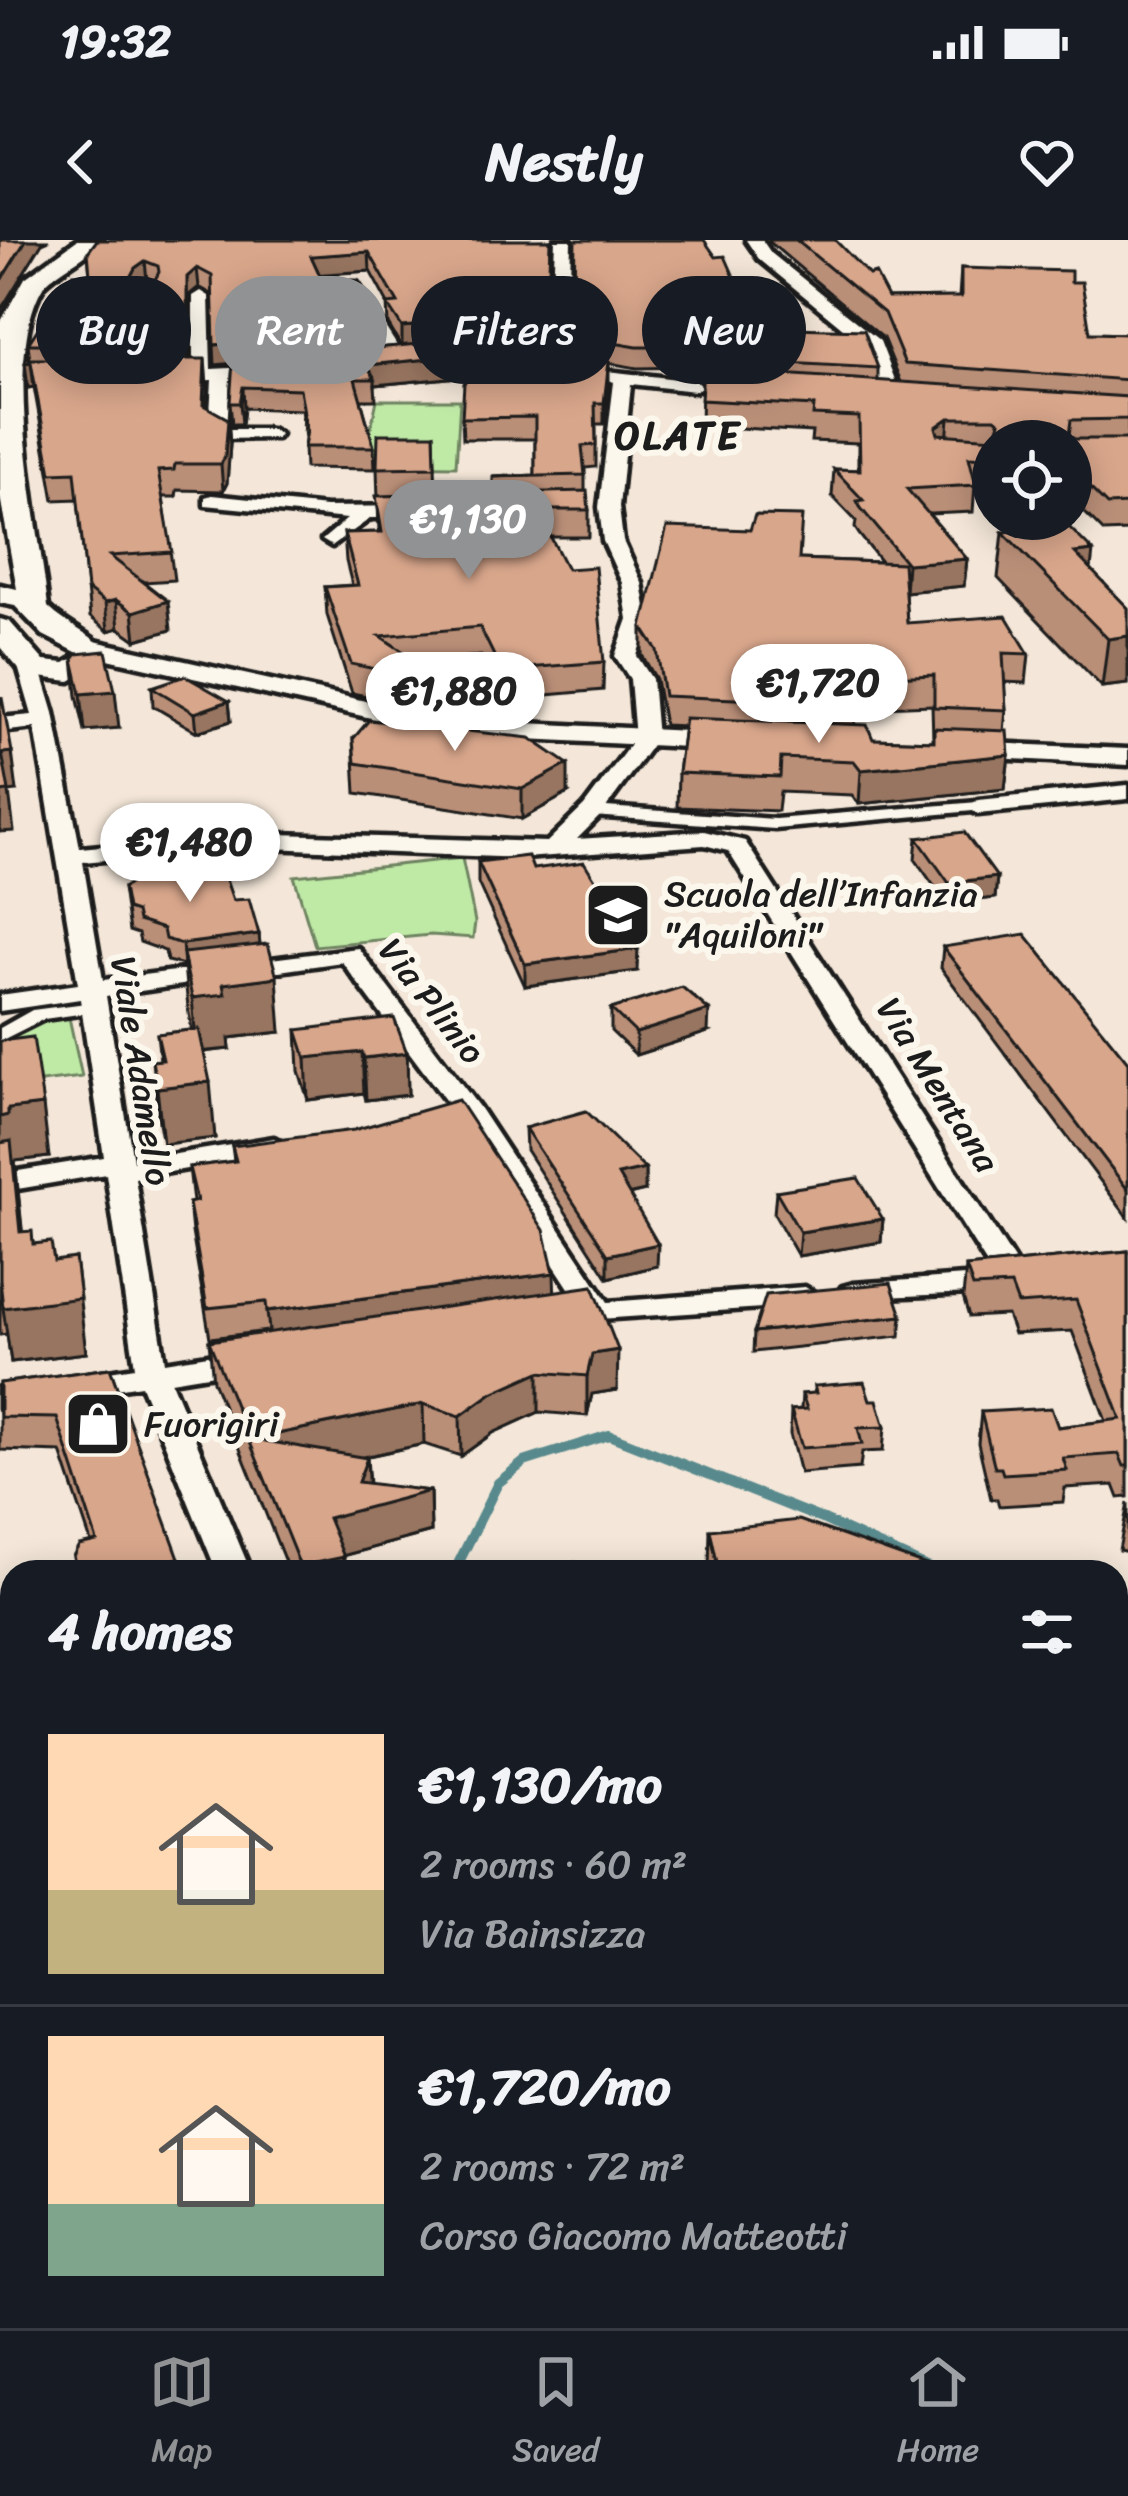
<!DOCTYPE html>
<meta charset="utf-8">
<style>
body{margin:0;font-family:Sriracha,sans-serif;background:#20242c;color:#f1f3f6;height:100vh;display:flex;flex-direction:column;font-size:45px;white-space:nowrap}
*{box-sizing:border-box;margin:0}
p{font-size:39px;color:#9ea1a6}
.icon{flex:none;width:66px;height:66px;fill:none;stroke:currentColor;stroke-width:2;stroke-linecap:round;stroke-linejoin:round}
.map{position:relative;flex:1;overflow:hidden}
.panel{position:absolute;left:0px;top:1320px;width:1128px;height:768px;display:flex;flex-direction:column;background:#171b24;border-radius:36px 36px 0 0;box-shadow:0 6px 30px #0003}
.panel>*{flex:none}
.hud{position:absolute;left:36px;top:36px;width:1056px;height:108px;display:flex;gap:24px}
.controls{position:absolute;left:972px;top:180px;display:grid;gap:24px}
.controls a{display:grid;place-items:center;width:120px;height:120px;border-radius:50%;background:#171b24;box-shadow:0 6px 30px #0003;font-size:60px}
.price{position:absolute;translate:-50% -102px;padding:0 27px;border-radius:42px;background:#fff;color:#222;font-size:39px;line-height:78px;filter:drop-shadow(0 3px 6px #0008)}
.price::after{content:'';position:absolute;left:50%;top:72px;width:36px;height:27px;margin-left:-18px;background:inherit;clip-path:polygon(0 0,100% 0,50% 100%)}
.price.on{background:#919294;color:#fff}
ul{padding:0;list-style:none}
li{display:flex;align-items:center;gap:36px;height:300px;padding:0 48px}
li+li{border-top:3px solid #363941}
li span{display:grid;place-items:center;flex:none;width:336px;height:240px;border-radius:0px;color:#555}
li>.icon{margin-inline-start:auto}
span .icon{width:144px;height:144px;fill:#fffc;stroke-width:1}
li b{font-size:51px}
h2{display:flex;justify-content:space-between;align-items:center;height:144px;padding:0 48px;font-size:51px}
.tag{padding:0 42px;border-radius:54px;background:#171b24;box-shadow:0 6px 30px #0003;font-size:42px;line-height:108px}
.tag.on{background:#919294;color:#fff}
.status{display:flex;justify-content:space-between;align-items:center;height:84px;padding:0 60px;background:#171b24;direction:ltr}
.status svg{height:33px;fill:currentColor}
header{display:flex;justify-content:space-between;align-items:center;height:156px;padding:0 48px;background:#171b24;font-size:54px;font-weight:700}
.menu{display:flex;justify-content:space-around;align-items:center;height:168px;border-top:3px solid #363941;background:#171b24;font-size:33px;color:#9ea1a6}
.menu a{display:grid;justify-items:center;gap:6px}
.menu .on{color:#919294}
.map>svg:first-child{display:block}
</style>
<div class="status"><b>19:32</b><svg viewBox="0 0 49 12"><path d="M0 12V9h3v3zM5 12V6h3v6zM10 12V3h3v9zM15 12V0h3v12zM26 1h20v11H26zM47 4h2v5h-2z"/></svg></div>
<header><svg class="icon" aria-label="back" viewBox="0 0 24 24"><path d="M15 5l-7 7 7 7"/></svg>Nestly<svg class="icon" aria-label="heart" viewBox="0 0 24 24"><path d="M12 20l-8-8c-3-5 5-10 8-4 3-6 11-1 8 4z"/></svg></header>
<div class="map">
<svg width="1128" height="2088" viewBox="0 0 1128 2088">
<rect width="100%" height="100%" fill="#f4e7d9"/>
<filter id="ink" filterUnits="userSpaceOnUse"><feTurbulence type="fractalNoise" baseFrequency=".00833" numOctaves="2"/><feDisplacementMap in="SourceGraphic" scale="24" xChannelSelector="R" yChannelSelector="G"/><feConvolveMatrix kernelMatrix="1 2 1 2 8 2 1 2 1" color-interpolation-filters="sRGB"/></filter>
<g filter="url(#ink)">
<g fill="#bfeaa6" stroke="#6e8361" stroke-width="3">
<polygon points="377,160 460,160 456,226 363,225"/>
<polygon points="462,618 475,682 473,698 431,695 315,706 294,636"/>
<polygon points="68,773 82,837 0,847 0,801 45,776"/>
<polygon points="12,1432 12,1582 0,1583 0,1434"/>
</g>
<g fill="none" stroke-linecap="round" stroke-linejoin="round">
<polyline stroke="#58898c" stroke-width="10" points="454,1332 498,1243 524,1222 609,1195 822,1279 938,1332"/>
<g stroke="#58898c" stroke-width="14">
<polyline points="1116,1387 1128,1395"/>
<polyline points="0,1415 12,1416"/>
</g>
<defs>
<g id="pedestrian">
<polygon points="978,562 984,564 984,570 775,589 592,576 584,571 592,566 775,579"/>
<polygon points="94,762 103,767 100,771 44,779 0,801 0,788 32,770"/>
</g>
<g id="minor">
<polygon points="555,0 571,0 568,123 559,128 550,123"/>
<polygon points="746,0 762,0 771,13 880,101 900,153 922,155 922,163 887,162 866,107 759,19"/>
<polygon points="345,43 357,43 403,115 400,119 388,119 343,46"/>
<polygon points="149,44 157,49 113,138 98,142 95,138 141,49"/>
<polygon points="201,51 209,56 211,129 270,126 279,131 270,136 230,139 227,189 271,189 280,194 277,198 218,199 209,191 212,140 168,142 159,137 193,130 193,56"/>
<polygon points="607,131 695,141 704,146 695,151 631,144 619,267 623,301 642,343 648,379 637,416 652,439 657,498 600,576 577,599 704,591 745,601 1028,1042 1013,1051 842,1059 838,1053 842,1047 853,1044 993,1034 728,611 704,605 524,618 243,607 83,622 103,740 358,708 479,867 608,1062 805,1047 820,1056 805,1065 555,1082 551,1075 555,1068 580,1065 457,876 342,722 106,756 133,921 274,898 288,906 274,914 135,938 165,1122 251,1108 267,1118 251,1128 171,1141 251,1332 217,1332 141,1145 0,1168 0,1148 135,1127 106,934 0,952 0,934 104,917 80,759 0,771 0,755 78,744 35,488 0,492 0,478 32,475 17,423 28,417 39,423 54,473 80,608 243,593 547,602 584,566 635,498 630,439 615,416 628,379 622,343 603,301 599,267 614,142 598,136"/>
<polygon points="212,255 326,267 415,266 425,272 415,278 371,278 332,306 322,300 347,279 205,265 205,257"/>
<polygon points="1128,545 1128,559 978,574 966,567 978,560"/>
<rect x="1116" y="1775" width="12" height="32"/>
<polygon points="12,1898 12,1934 0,1937 0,1901"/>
</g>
<g id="tertiary">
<polygon points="90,400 447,479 729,493 743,501 729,509 447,495 81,413 77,408"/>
<polygon points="964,502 1128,509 1128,525 954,516 950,510"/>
</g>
<path id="secondary" d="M77,0h25c-16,18 -41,28 -58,45 -44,71 -5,237 4,322 20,20 47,27 64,50l-42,24 -46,-6 -24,-28v-28l10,3 34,39 21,2 15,-9 -37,-19 -28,-29 -15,-3v-18l17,4 -17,-93v-173l25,-45z"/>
</defs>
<use href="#pedestrian" stroke="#1c1c1c" stroke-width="9"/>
<use href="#minor" stroke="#1c1c1c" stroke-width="9"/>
<use href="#tertiary" stroke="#1c1c1c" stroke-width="9"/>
<use href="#secondary" stroke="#1c1c1c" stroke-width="9"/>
<use href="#pedestrian" fill="#fbf7ec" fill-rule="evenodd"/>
<use href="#minor" fill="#fbf7ec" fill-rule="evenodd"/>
<use href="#tertiary" fill="#fbf7ec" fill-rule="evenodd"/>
<use href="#secondary" fill="#fbf7ec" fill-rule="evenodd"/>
</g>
<g fill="#ba8f78" stroke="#1c1c1c" stroke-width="3" fill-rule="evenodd">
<path d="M550,0l-3,111 26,4 2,-115 181,87 122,41v13l23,1 -18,-44 -116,-98h68l53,58 71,-1 2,-29 110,14 19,51 38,1v197l-24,1 -33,-33v-58h-78v43h-18l-2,28 -44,2 38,45 -3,27 -59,6 2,31 122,31 -3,29 -22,-1 2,28 -2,21 5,24 -4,34 -146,15 -7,-9 -72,-3 -2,19 -101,-4 1,-34 6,-47 -20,-1 -8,-46 -14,-24v-28l157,-68 82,3 -22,-28 -4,-6 1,-7 -24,-25 2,-27 24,1v-27l-47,-2 1,-9 -111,-6 1,-47 -10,-1 -1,-11 -54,1 -28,-5 -5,61h-8v43l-11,1v23l4,19v27h-39l54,125 -1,28 -101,9 -21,-43 -64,5 36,24v29l-101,-21 -25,-78 -2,-28 27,-2 -6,-24 -2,-28 35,-1 -2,-64 57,-34 2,60 57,-1v-16l42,-2v-36h-72l-1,-21 8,-42 -95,9 1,15h-15l13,47 1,22 -70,-1 -1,-21 1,-9 -4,-28 -57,-2 -2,16h-10l-2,-21 3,-40 -18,2 -2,-70 -14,-8 -11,9v63l19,26 -1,22 22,12 2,26 -3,38 -4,8 -46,-1 -1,7h-13l11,83 -31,2 28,48 -35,10 -17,-12 -11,3 -18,-14 -12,-118 -24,1 -20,-113 -6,1 2,-29 -2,-15 62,-69 -2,-23zM370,31l18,33h-1l1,20 13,22 -25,2v-19l-41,-21 -15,-34zM147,40l7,3 -32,61 2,15h-24l37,-72zM932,465l1,36 -60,-2 -18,-14 1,-17z"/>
<polygon points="1003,292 1091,330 1128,368 1128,444 1102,447 998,338"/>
<polygon points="73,419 119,488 85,491 77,456"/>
<polygon points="152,447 229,461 231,481 197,492 153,466"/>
<polygon points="353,499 568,553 522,579 356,553"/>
<polygon points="917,598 997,637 995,658 947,664 915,619"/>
<polygon points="478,622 533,629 637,731 525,746 478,643"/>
<polygon points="123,648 233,660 259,694 260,705 281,792 229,798 230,809 204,812 215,898 163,904 158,877 152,821 160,820 157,794 192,790 188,768 184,725 167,721 165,711 140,702 138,694 129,691"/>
<polygon points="943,707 1128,822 1128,978 941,728"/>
<polygon points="611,769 708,792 636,815 611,791"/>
<polygon points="297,790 407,813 408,855 366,860 364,853 308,860 299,831"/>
<polygon points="0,801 49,917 15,921 22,992 54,1021 86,1113 11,1122 7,1094 0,1095"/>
<polygon points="525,888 645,929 645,951 629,955 657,1026 608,1038 526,910"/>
<polygon points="232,906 554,1051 617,1150 592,1154 587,1176 539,1172 493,1193 461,1216 424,1204 364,1217 367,1218 369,1244 430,1251 431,1292 343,1316 345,1332 289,1332 213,1141 209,1101 268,1093 268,1091 210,1098 192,992 189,963 193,962 189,927 234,921"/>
<polygon points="776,951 883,979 881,1002 798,1016 774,974"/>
<polygon points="1128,1011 1128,1257 1119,1258 1114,1245 1065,1248 1063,1262 999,1266 997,1259 991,1259 978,1203 981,1172 1058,1187 1106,1181 1072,1091 1014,1094 1007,1075 969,1077 963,1057 966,1027"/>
<polygon points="902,1076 900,1096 753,1112 754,1092"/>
<polygon points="110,1128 181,1332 75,1332 73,1316 91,1302 61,1212 0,1210 0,1143"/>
<polygon points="814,1146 870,1160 885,1187 883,1211 862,1212 860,1228 800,1233 790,1194 791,1170 801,1169 802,1154 814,1153"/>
<polygon points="1128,1263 1128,1312 1119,1310"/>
<polygon points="710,1290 923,1324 709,1327"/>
<polygon points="1128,1830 1128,1929 1116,1929 1116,1831"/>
<polygon points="1116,1975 1120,1995 1128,1995 1128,2088 1056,2088 1054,2076 1116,2076"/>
</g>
<g fill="#977461" stroke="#1c1c1c" stroke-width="3">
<polygon points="26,0 49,0 42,3 0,71 0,42"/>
<polygon points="369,12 370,31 312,35 311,16"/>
<polygon points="145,21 147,40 137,47 97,124 95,104 135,28"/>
<polygon points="197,28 199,47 188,56 188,126 187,37"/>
<polygon points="470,81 471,101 402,107 402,87"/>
<polygon points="376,89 376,109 215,125 214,105"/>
<polygon points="490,113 491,134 375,145 375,139 367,125"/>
<polygon points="205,119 207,145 205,191 203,165"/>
<polygon points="609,121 609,142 604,184 604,163"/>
<polygon points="31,122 34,147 28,148 25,123"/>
<polygon points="243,147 244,168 242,184 240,163"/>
<polygon points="949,178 947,203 934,213 936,187"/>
<polygon points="228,179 230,205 227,243 223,251 221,224"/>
<polygon points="1093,311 1088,358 1075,313"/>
<polygon points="967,319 964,346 905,352 907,324"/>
<polygon points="116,360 119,388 108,391 105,363"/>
<polygon points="168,361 171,390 136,400 133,372"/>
<polygon points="1128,396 1128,444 1102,447 1108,399"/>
<polygon points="115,451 119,488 85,491 81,454"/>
<polygon points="229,461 231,481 197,492 195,473"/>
<polygon points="12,512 17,551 9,552 14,591 0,592 2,513"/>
<polygon points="1009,515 1005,549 859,564 861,530"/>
<polygon points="568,524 568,553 522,579 522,549"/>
<polygon points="997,637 995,658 947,664 949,643"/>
<polygon points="259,694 261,716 183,713 184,725 182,704"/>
<polygon points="638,709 637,731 525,746 525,724"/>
<polygon points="277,737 281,792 229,798 230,809 197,812 192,758 223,744"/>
<polygon points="709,770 708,792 636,815 636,793"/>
<polygon points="362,812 364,853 308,860 306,818"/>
<polygon points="407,813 408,855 366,860 364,818"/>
<polygon points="210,842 215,898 163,904 157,848"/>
<polygon points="43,865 49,917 15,921 28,1045 0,930 0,877 8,869"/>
<polygon points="645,929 645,951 618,957 618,935"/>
<polygon points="883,979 881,1002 798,1016 800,992"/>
<polygon points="658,1004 657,1026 608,1038 608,1015"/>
<polygon points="75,1018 86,1113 11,1122 3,1068"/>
<polygon points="554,1033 555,1063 270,1101 267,1071"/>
<polygon points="618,1110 617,1150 592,1154 587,1176 587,1136 592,1114"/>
<polygon points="539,1132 539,1172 493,1193 461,1216 460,1176 492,1153"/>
<polygon points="423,1164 424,1204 264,1238 253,1199"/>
<polygon points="367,1218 369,1258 430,1251 431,1292 331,1319 328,1278 358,1242"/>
<polygon points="344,1317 345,1332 301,1332 300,1326"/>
<polygon points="179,1318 181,1332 119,1332"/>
<polygon points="12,1832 12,1886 0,1888 0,1834"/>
<polygon points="50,2076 52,2088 16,2088 15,2083"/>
</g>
<g fill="#d8a68b" stroke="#1c1c1c" stroke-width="3" fill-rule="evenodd">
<polygon points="0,0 26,0 0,42"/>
<polygon points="97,0 550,0 547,93 470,81 402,87 387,64 398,63 369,12 311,16 335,68 361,66 376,89 214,105 212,36 197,28 187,37 187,106 122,104 159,32 158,26 145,21 135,28 95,104 28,104 73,34 90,35 88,12"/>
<polygon points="575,0 704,0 716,17 725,16 756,87 864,90 878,128 693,118 692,107 637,107 573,96"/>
<polygon points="796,0 835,0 869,35 875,33 888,58 961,57 961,28 1071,31 1071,42 1082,42 1090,93 1128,94 1128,140 905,124 884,73"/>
<polygon points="469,99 609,121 604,163 595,163 596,205 582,206 585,235 493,237 535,235 535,177 462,178 464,143 490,113 367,125 375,139 355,139 374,207 304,207 307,191 300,149 243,147 240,163 230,163 233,122"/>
<polygon points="26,119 205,119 203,165 228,179 225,217 221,224 175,224 174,230 158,231 172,312 110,316 168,361 133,372 116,360 105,363 87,349 75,232 51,233 31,122 25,123"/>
<path d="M703,129l425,28v22l-57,1 -2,15 5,4h54v65l-21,1 -36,-36v-28h-78v17l-24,-1 7,28 -69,4 60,70 -60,5 -47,-57 -3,-6 6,-1 -29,-31 26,1 -1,-53 -46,-2 1,-9 -113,-6zM949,178h46l5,4 -5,16 -57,-4 -2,-7z"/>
<polygon points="378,194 434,194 435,227 377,228"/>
<polygon points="587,251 589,270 537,270 567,329 595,327 604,422 501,430 480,387 380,396 453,445 351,424 325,347 358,345 344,293 382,292 376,256"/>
<polygon points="755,275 802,276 799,319 903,323 907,383 1006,376 1029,414 1003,413 1006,470 934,467 934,435 847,439 857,464 664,456 657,410 642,387 667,287 750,290"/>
<polygon points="1068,286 1093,311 1075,313 1128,368 1128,396 1108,399 1003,292"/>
<polygon points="106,411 115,451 81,454 73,419 77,414"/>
<polygon points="185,436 229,461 195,473 152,447"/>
<polygon points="0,457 2,458 12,512 2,513 9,551 0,552"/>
<polygon points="685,478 867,485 873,499 934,501 934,488 1007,491 1009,515 861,530 854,521 781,518 780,537 678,533"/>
<polygon points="369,480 530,498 568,524 522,549 355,523 353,499"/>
<polygon points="964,592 997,637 949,643 917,598"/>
<polygon points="528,616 533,629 584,622 638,709 525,724 478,622"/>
<polygon points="191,625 225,637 233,660 249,659 259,694 182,704 165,699 163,689 138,681 136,672 127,669 123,648 148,631"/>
<polygon points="1025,694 1128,822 1128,950 943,707"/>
<polygon points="268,704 277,737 223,744 225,754 192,758 183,713"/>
<polygon points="682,747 709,770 636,793 611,769"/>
<polygon points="394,778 407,813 364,818 362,812 306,818 297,790"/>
<polygon points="199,789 210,842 157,848 152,821 163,820 157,794"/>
<polygon points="33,797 43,865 8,869 8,875 0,877 0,801"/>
<polygon points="458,860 544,990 554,1033 267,1071 266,1062 207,1068 189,963 197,961 189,927 236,921 232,906 354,890"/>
<polygon points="586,871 645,929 618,935 658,1004 608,1015 525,888"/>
<polygon points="11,901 20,992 32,991 33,1004 51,1002 54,1021 75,1018 80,1058 3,1068 0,1040 0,903"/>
<polygon points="858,938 883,979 800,992 776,951"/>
<polygon points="1128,1011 1128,1226 1124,1226 1119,1214 1063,1218 1067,1230 1003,1234 1001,1228 995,1228 981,1172 1051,1168 1058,1187 1121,1179 1076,1060 1018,1064 1011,1045 973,1047 966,1027"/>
<polygon points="891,1043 902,1076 754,1092 766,1055"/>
<polygon points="593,1046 618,1110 592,1114 587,1136 539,1132 492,1153 460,1176 423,1164 253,1199 367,1218 358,1242 430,1251 328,1278 344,1317 300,1326 209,1101"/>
<polygon points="110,1128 179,1318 119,1332 78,1332 73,1316 79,1305 97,1301 57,1178 0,1177 0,1143"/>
<polygon points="864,1142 870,1160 877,1160 885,1187 858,1188 862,1204 802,1208 791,1170 807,1169 802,1154 816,1153 814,1146"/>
<polygon points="799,1280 923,1324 950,1332 563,1332 565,1322 718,1327 710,1290"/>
<polygon points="12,1771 12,1832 0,1834 0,1773"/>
<polygon points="1128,1830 1128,1892 1116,1892 1116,1831"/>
<polygon points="12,1948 12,2064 0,1983 0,1952"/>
<polygon points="1116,1975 1120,1995 1128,1995 1128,2060 1116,2061"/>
<polygon points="14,2076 47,2076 15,2083"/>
<polygon points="50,2076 99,2076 101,2088 51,2088"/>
</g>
</g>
<defs>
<symbol id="school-square" viewBox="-11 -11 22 22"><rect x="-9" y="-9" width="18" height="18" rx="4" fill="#1c1c1c" stroke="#fbf7ec"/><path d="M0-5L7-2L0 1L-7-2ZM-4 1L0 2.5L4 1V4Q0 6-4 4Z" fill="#fff"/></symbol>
<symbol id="shop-square" viewBox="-11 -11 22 22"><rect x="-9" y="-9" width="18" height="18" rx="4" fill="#1c1c1c" stroke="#fbf7ec"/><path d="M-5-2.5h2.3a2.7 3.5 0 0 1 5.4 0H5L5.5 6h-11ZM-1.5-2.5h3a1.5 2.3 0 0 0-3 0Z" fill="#fff"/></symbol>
</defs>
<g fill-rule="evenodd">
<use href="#school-square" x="580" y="637" width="76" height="76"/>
<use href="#shop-square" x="60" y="1146" width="76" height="76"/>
</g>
<g text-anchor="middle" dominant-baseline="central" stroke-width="12" stroke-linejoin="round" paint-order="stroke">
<g font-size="36" fill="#1c1c1c" stroke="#fbf7ec" text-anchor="start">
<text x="664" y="654">Scuola dell’Infanzia<tspan x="664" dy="41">"Aquiloni"</tspan></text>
<text x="144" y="1184">Fuorigiri</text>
</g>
<g font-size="36" fill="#1c1c1c" stroke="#fbf7ec">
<text transform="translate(432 761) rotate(52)">Via Plinio</text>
<text transform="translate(141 831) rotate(81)">Viale Adamello</text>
<text transform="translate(938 845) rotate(58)">Via Mentana</text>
</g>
<g font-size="39" font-weight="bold" letter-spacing="3" fill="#1c1c1c" stroke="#fbf7ec">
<text x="678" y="195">OLATE</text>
</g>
</g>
</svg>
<div class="controls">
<a><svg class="icon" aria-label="locate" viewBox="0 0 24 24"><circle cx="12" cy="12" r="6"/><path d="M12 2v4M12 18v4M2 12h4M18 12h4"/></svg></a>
</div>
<b class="price on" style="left:469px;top:342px">€1,130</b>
<b class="price" style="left:819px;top:506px">€1,720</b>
<b class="price" style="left:455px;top:514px">€1,880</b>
<b class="price" style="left:190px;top:665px">€1,480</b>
<div class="hud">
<a class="tag">Buy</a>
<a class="tag on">Rent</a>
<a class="tag">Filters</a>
<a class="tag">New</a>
</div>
<section class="panel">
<h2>4 homes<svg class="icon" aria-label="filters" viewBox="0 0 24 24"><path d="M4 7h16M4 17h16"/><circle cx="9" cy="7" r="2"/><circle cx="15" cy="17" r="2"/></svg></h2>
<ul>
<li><span style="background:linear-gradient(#ffd9b3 65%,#c2b280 0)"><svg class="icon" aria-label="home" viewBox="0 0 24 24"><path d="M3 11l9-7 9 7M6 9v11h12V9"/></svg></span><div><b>€1,130/mo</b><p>2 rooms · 60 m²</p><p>Via Bainsizza</p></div></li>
<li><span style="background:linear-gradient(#ffd9b3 70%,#7fa58c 0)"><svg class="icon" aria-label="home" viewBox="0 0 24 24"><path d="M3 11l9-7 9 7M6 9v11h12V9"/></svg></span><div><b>€1,720/mo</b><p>2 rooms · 72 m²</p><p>Corso Giacomo Matteotti</p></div></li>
</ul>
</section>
</div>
<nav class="menu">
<a class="on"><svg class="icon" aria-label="map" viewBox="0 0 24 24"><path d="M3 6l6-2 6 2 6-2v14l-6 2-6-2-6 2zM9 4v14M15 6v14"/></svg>Map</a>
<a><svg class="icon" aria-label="saved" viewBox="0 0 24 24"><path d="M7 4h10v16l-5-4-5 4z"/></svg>Saved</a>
<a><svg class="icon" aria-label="home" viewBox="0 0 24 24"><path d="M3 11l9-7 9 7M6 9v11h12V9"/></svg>Home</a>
</nav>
